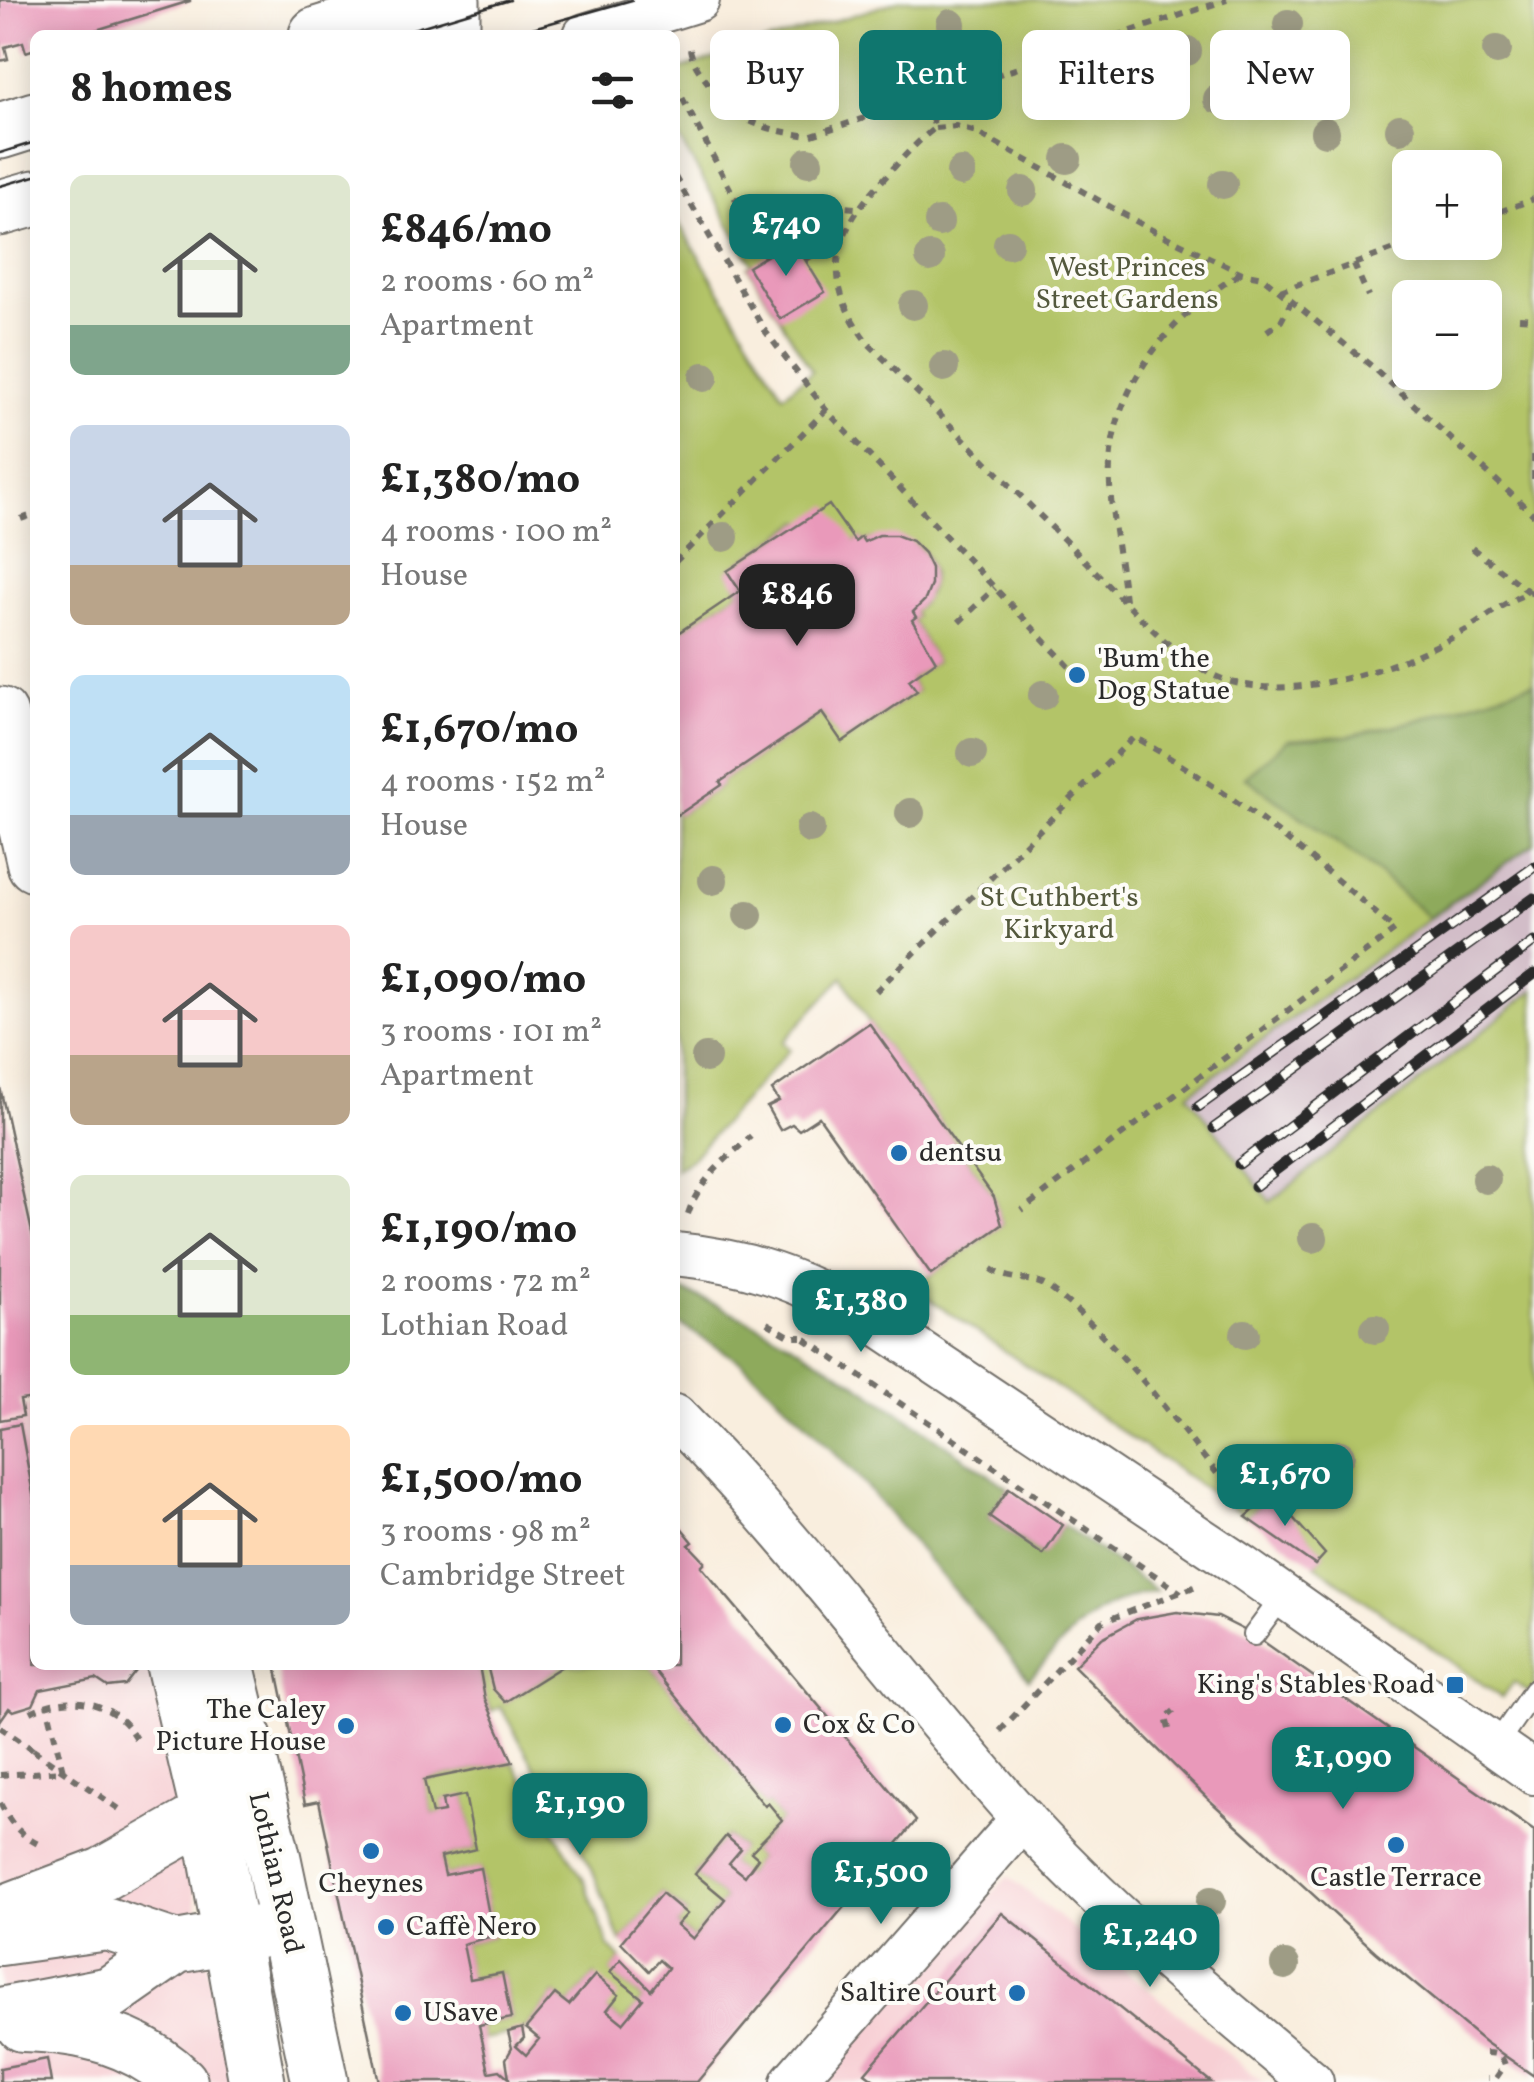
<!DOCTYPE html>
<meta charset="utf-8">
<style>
body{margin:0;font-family:Vollkorn,serif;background:#f2f2f2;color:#222;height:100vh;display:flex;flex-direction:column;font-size:38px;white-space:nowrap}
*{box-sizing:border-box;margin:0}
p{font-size:32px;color:#767676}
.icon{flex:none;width:55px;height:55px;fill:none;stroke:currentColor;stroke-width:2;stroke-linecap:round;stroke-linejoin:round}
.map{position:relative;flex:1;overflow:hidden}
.panel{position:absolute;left:30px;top:30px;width:650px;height:1640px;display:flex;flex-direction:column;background:#fff;border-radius:15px;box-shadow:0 5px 25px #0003}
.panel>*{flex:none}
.hud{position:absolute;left:710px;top:30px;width:672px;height:90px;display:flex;gap:20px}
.tools{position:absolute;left:1392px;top:150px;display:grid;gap:20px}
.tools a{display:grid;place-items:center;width:110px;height:110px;border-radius:15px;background:#fff;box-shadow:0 5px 25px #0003;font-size:50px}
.price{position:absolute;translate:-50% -85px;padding:0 22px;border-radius:20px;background:#0f766e;color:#fff;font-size:32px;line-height:65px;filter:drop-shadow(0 2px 5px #0008)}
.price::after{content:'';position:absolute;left:50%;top:60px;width:30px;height:22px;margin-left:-15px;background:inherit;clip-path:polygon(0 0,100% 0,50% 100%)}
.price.current{background:#222;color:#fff}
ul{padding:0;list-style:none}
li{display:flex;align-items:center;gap:30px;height:250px;padding:0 40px}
li span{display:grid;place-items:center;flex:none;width:280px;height:200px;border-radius:15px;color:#555}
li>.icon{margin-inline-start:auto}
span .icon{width:120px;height:120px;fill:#fffc;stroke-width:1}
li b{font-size:42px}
h2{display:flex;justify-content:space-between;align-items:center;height:120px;padding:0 40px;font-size:42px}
.tag{padding:0 35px;border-radius:15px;background:#fff;box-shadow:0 5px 25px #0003;font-size:35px;line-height:90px}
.tag.current{background:#0f766e;color:#fff}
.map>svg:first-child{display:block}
</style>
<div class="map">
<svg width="1534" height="2082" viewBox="0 0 1534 2082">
<rect width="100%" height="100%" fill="#fdfcf7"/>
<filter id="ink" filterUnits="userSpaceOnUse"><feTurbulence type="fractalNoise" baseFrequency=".01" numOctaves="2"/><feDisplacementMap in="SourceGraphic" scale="20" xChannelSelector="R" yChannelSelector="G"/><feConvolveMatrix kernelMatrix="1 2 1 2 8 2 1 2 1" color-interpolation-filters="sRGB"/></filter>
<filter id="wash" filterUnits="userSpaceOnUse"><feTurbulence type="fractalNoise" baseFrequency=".0048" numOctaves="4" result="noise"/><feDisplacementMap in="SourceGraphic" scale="40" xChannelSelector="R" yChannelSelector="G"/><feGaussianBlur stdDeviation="2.25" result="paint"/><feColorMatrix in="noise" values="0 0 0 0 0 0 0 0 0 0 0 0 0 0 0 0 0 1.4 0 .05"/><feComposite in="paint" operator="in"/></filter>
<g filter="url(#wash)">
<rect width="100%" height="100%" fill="#f9eede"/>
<g fill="#f7cfd4">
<polygon points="35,1405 35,1665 152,1665 230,2082 0,2082 0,1406"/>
<polygon points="1008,1876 1263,2082 819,2082"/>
</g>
<polygon fill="#d2bdc8" points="1534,843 1534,990 1270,1203 1188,1094"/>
<g fill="#b3c467" stroke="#6f7849" stroke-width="2.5" fill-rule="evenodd">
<path d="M901,0h633v843l-346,251 82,108 264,-212v706l-20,-14 -12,16 -187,-133 9,-11 -53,-59 -25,22 -333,-229 89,-63 -8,-28 -125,-174 -26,-46 -60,65 7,7 -99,110 -16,10v-358l4,3 42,-28 -1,-4 102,-69 21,29 74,-51 -8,-11 27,-19 -24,-41 4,-3 -3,-5c45,-37 3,-94 -49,-70l-3,-4 -6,4 -54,-21 -73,50 12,20 -65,44v-418l108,178 29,-24 -64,-104 5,-3 -78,-132v-61zM1410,168h75v74h-75zM1410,298h75v74h-75z"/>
<polygon points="479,1665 487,1665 505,1702 564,1665 650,1665 765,1805 768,1803 782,1820 751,1851 758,1858 745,1876 729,1863 741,1848 726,1836 695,1874 725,1899 693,1939 677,1925 687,1913 662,1893 621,1942 592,1869 500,1706 492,1711 485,1699"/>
<polygon points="513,1762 585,1882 609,1946 621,1959 611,1972 643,1999 623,2023 607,2010 595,1975 569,2005 555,1994 523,2031 482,2039 479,2025 511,2018 502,1973 469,1979 463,1944 493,1936 480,1869 445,1875 441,1857 476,1849 465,1796 443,1800 444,1812 432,1814 424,1780"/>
</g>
<g fill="#8eaa5c" stroke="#5c6a44" stroke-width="2.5">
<polygon points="1534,683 1534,843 1429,918 1376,871 1245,777 1288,740 1347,736 1411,722"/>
<path d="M675,1288c122,45 227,128 334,200l-20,30 53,36 21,-29 94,66c-69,14 -82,39 -128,88l-171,-202 -59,-61 -58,-54 -66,-41z"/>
</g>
<g id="blocks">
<g fill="#e999ba">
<polygon points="0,0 190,0 190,1 80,35 35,35 35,49 26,52 23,42 5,47 8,59 0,61"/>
<polygon points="793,240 825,292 780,319 748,267"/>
<polygon points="829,505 855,542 861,537 864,542 879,535 896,535 912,541 924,553 931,568 931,585 925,600 913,612 916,617 912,620 936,661 909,680 917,691 842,742 822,713 720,782 722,785 678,815 675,811 675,635 740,591 727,571"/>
<polygon points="869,1023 994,1197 1002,1225 931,1275 819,1117 799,1130 792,1124 780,1130 767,1107 779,1101 772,1090"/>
<polygon points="0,1087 35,1246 35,1398 20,1400 23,1416 0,1420"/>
<polygon points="20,1424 35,1505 35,1665 135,1665 136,1671 125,1685 108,1687 96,1679 40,1690 33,1705 13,1711 9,1708 0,1721 0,1428"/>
<polygon points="1009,1488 1063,1525 1043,1555 989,1517"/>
<polygon points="1272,1494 1325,1554 1315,1565 1246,1517"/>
<polygon points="675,1520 693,1542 689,1545 705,1562 701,1566 916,1821 697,2082 379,2082 319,1801 305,1804 276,1665 479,1665 485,1699 513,1762 424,1780 432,1814 444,1812 442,1800 465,1795 476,1849 441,1857 445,1875 480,1868 493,1936 463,1944 470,1979 502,1973 511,2018 479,2025 489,2072 500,2070 509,2078 506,2059 512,2048 508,2032 522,2028 524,2038 516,2046 526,2055 539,2039 526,2028 555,1994 569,2005 595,1975 619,1995 607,2010 623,2023 643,1999 610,1972 621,1959 651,1990 668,1968 659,1960 649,1971 621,1942 662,1893 687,1914 677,1925 693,1939 725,1899 695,1874 726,1836 741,1849 729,1863 745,1876 758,1858 751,1852 782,1820 768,1803 765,1806 650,1665 675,1665"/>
<polygon points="1177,1612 1218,1617 1254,1635 1534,1831 1534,2076 1485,2042 1376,1952 1206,1797 1074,1666 1102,1638 1137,1619"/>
<polygon points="487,1665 564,1665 505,1702 493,1689"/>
<polygon points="1002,1913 1211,2082 877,2082 865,2073"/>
<polygon points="47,2059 51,2082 0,2082 0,2068"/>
</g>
</g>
</g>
<g filter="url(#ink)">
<use href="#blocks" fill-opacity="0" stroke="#736f6a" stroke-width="2.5"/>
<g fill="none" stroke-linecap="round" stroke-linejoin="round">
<defs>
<g id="service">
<polyline points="1254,1635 1283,1596"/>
<polyline points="1496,1745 1534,1690"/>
</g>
<g id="minor">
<polyline points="349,25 437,0"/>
<polyline points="585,35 698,0"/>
<path d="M675,1254c76,7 123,26 190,61l376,251 293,207"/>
<path d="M675,1416c121,123 222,261 336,390 90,101 197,190 301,276"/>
<polyline points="792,2082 1023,1818"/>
</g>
<g id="tertiary">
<polyline points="0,1913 103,1874 209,1814"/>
<polyline points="0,1939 107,1924 176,1947"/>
<polyline points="0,2014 110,1993 176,1947 276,1929"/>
<path d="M23,2025c60,2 114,14 158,57"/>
</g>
<g id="primary">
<polyline points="452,0 452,35"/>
<polyline points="317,35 349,25 376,0"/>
<polyline points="0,131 35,120"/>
<polyline points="0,208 35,198"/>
<polyline points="0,715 35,864"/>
<polyline points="174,1665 209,1814 257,2082"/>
<polyline points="226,1665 273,1859 320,2082"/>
</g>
</defs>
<use href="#service" stroke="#736f6a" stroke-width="24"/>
<use href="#minor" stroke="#736f6a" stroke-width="46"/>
<use href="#tertiary" stroke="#736f6a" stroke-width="56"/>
<use href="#primary" stroke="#736f6a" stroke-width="59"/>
<g stroke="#736f6a" stroke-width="6" stroke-dasharray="8 8" stroke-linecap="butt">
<path d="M690,49c3,15 9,22 18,34 29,40 54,46 101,53l418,-136"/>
<polyline points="675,84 766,257"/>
<path d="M926,101l9,27c-21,16 -37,35 -55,55 -49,53 -58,99 -13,159 74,74 148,148 221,222 34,34 83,91 125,111 35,17 84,14 120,6 46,-9 88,-26 128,-48 25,-14 45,-35 73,-41"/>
<polyline points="935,128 956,126 976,132 1152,230 1242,273 1262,277 1375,369 1534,515"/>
<polyline points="675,177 765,331 826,410 1083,681"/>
<polyline points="735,199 856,208"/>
<polyline points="1485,217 1534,199"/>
<polyline points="805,260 842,236"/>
<polyline points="1354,264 1368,296"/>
<polyline points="1280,291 1414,242"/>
<polyline points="1519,318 1534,319"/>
<polyline points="1267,331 1281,321 1291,302"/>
<polyline points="1534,455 1534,487"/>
<polyline points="21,519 35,514"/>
<polyline points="1472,548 1529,592"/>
<polyline points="675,562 826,410"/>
<path d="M1125,600c-4,-38 -13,-77 -15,-115 -5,-90 57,-168 131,-212"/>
<polyline points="959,622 995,588"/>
<path d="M876,991l258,-254c95,53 180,121 261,193l-373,280"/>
<path d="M688,1214c11,-34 37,-54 63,-78"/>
<path d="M991,1269c17,13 42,7 58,19 66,48 123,131 175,194"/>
<polyline points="767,1323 791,1337 802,1337"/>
<polyline points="805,1339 1181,1593"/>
<path d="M31,1712c38,-20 85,-12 106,29"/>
<polyline points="1169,1729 1166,1718 1174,1711"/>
<polyline points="1000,1731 1102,1622 1194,1587"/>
<polyline points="33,1750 119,1809"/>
<polyline points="0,1775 63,1771 47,1704"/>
<path d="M0,1803c10,20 20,32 40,42"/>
<path d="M1486,2053c11,0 16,2 19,12l-9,13h-8"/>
</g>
<use href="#service" stroke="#fff" stroke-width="20"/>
<use href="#minor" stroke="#fff" stroke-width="42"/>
<use href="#tertiary" stroke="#fff" stroke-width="52"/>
<use href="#primary" stroke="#fff" stroke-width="55"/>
<g stroke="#2b2b2b" stroke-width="2.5">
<polyline points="393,35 510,0"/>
<polyline points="508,35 632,0"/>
<polyline points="0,153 35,142"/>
<polyline points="0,186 35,176"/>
</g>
<defs>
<g id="rail">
<polyline points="1198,1107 1534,867"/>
<polyline points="1214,1128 1534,898"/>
<polyline points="1239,1164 1534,942"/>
<polyline points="1255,1186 1534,974"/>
</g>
</defs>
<use href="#rail" stroke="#2b2b2b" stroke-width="11"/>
<use href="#rail" stroke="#fdfcf7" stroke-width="8" stroke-dasharray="22" stroke-linecap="butt"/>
<polyline stroke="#736f6a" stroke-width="6" stroke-dasharray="8 8" stroke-linecap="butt" points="0,1727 33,1750"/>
</g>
<g fill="#9e9c85">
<circle cx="951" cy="24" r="15"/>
<circle cx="1288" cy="24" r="15"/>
<circle cx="1497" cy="50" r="15"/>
<circle cx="1187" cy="51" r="15"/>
<circle cx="770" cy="89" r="15"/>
<circle cx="1218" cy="99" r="15"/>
<circle cx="1400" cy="129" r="15"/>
<circle cx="1325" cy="132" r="15"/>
<circle cx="1067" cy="159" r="15"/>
<circle cx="808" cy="162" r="15"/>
<circle cx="961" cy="172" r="15"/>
<circle cx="1223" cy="184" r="15"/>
<circle cx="1023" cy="191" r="15"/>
<circle cx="939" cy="222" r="15"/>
<circle cx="1008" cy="244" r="15"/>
<circle cx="930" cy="257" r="15"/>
<circle cx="913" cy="305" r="15"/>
<circle cx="944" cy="367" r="15"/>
<circle cx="704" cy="377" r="15"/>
<circle cx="724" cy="537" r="15"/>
<circle cx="1043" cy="695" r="15"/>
<circle cx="972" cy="753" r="15"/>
<circle cx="910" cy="813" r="15"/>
<circle cx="810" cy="829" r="15"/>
<circle cx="713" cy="880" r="15"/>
<circle cx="748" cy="915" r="15"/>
<circle cx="706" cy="1058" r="15"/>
<circle cx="1486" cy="1179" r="15"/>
<circle cx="1313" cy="1238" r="15"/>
<circle cx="1375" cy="1329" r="15"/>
<circle cx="1245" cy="1334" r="15"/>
<circle cx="1340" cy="1455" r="15"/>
<circle cx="1211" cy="1901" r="15"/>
<circle cx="1285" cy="1965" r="15"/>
</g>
</g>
<g fill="#1f6fb2" stroke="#fdfcf7" stroke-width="4">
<circle cx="1077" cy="675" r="10"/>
<circle cx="899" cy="1153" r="10"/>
<rect x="1445" y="1675" width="20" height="20" rx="5"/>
<circle cx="783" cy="1725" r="10"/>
<circle cx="346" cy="1726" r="10"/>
<circle cx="1396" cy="1845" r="10"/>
<circle cx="371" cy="1851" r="10"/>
<circle cx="386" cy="1927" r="10"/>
<circle cx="1017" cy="1993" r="10"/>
<circle cx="403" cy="2013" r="10"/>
</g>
<g text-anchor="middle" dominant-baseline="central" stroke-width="8" stroke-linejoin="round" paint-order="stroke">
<g font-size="28" fill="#54593d" stroke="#fdfcf7">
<text x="1127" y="268">West Princes<tspan x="1127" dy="32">Street Gardens</tspan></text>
<text x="1059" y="898">St Cuthbert's<tspan x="1059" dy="32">Kirkyard</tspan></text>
</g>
<g font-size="28" fill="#2b2b2b" stroke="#fdfcf7" text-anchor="start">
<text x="1097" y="659">'Bum' the<tspan x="1097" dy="32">Dog Statue</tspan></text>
<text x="919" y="1153">dentsu</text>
<text x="1435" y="1685" text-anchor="end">King's Stables Road</text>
<text x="326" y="1710" text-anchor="end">The Caley<tspan x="326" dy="32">Picture House</tspan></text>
<text x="803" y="1725">Cox &amp; Co</text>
<text x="1396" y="1878" text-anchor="middle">Castle Terrace</text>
<text x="371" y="1884" text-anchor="middle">Cheynes</text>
<text x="406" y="1927">Caffè Nero</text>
<text x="997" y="1993" text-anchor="end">Saltire Court</text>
<text x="423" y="2013">USave</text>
</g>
<g font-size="28" fill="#2b2b2b" stroke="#fdfcf7">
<text transform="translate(275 1873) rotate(77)">Lothian Road</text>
</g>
</g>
</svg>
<div class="tools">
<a>+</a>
<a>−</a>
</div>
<b class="price" style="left:786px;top:279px">£740</b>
<b class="price current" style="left:797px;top:649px">£846</b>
<b class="price" style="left:861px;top:1355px">£1,380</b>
<b class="price" style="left:1285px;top:1529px">£1,670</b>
<b class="price" style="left:1343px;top:1812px">£1,090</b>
<b class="price" style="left:580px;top:1858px">£1,190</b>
<b class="price" style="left:881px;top:1927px">£1,500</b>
<b class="price" style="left:1150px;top:1990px">£1,240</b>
<div class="hud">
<a class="tag">Buy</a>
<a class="tag current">Rent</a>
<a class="tag">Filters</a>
<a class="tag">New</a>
</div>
<section class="panel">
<h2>8 homes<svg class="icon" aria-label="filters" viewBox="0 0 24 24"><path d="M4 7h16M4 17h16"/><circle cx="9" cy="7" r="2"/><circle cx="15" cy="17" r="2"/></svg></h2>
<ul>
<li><span style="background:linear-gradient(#dfe7d0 75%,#7fa58c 0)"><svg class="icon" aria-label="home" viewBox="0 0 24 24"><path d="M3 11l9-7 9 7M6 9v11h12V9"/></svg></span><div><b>£846/mo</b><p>2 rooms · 60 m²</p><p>Apartment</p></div></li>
<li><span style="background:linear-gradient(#c9d6e8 70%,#b9a48a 0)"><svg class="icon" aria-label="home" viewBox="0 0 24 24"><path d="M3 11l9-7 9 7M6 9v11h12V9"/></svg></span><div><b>£1,380/mo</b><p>4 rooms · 100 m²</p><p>House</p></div></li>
<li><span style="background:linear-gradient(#bfe0f5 70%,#9aa5b1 0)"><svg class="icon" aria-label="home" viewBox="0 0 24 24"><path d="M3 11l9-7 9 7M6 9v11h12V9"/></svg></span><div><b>£1,670/mo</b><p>4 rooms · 152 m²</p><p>House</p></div></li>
<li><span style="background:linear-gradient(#f6c9c9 65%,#b9a48a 0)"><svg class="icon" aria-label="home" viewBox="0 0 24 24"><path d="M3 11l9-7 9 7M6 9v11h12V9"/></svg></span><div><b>£1,090/mo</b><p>3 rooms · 101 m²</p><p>Apartment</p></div></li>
<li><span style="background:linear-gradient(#dfe7d0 70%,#8fb573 0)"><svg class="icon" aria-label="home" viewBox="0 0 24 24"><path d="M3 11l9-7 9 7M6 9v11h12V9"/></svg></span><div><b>£1,190/mo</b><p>2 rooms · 72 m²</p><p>Lothian Road</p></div></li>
<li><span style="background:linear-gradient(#ffd9b3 70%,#9aa5b1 0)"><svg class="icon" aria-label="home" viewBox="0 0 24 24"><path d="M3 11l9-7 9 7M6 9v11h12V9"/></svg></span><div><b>£1,500/mo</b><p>3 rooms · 98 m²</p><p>Cambridge Street</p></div></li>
</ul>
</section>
</div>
